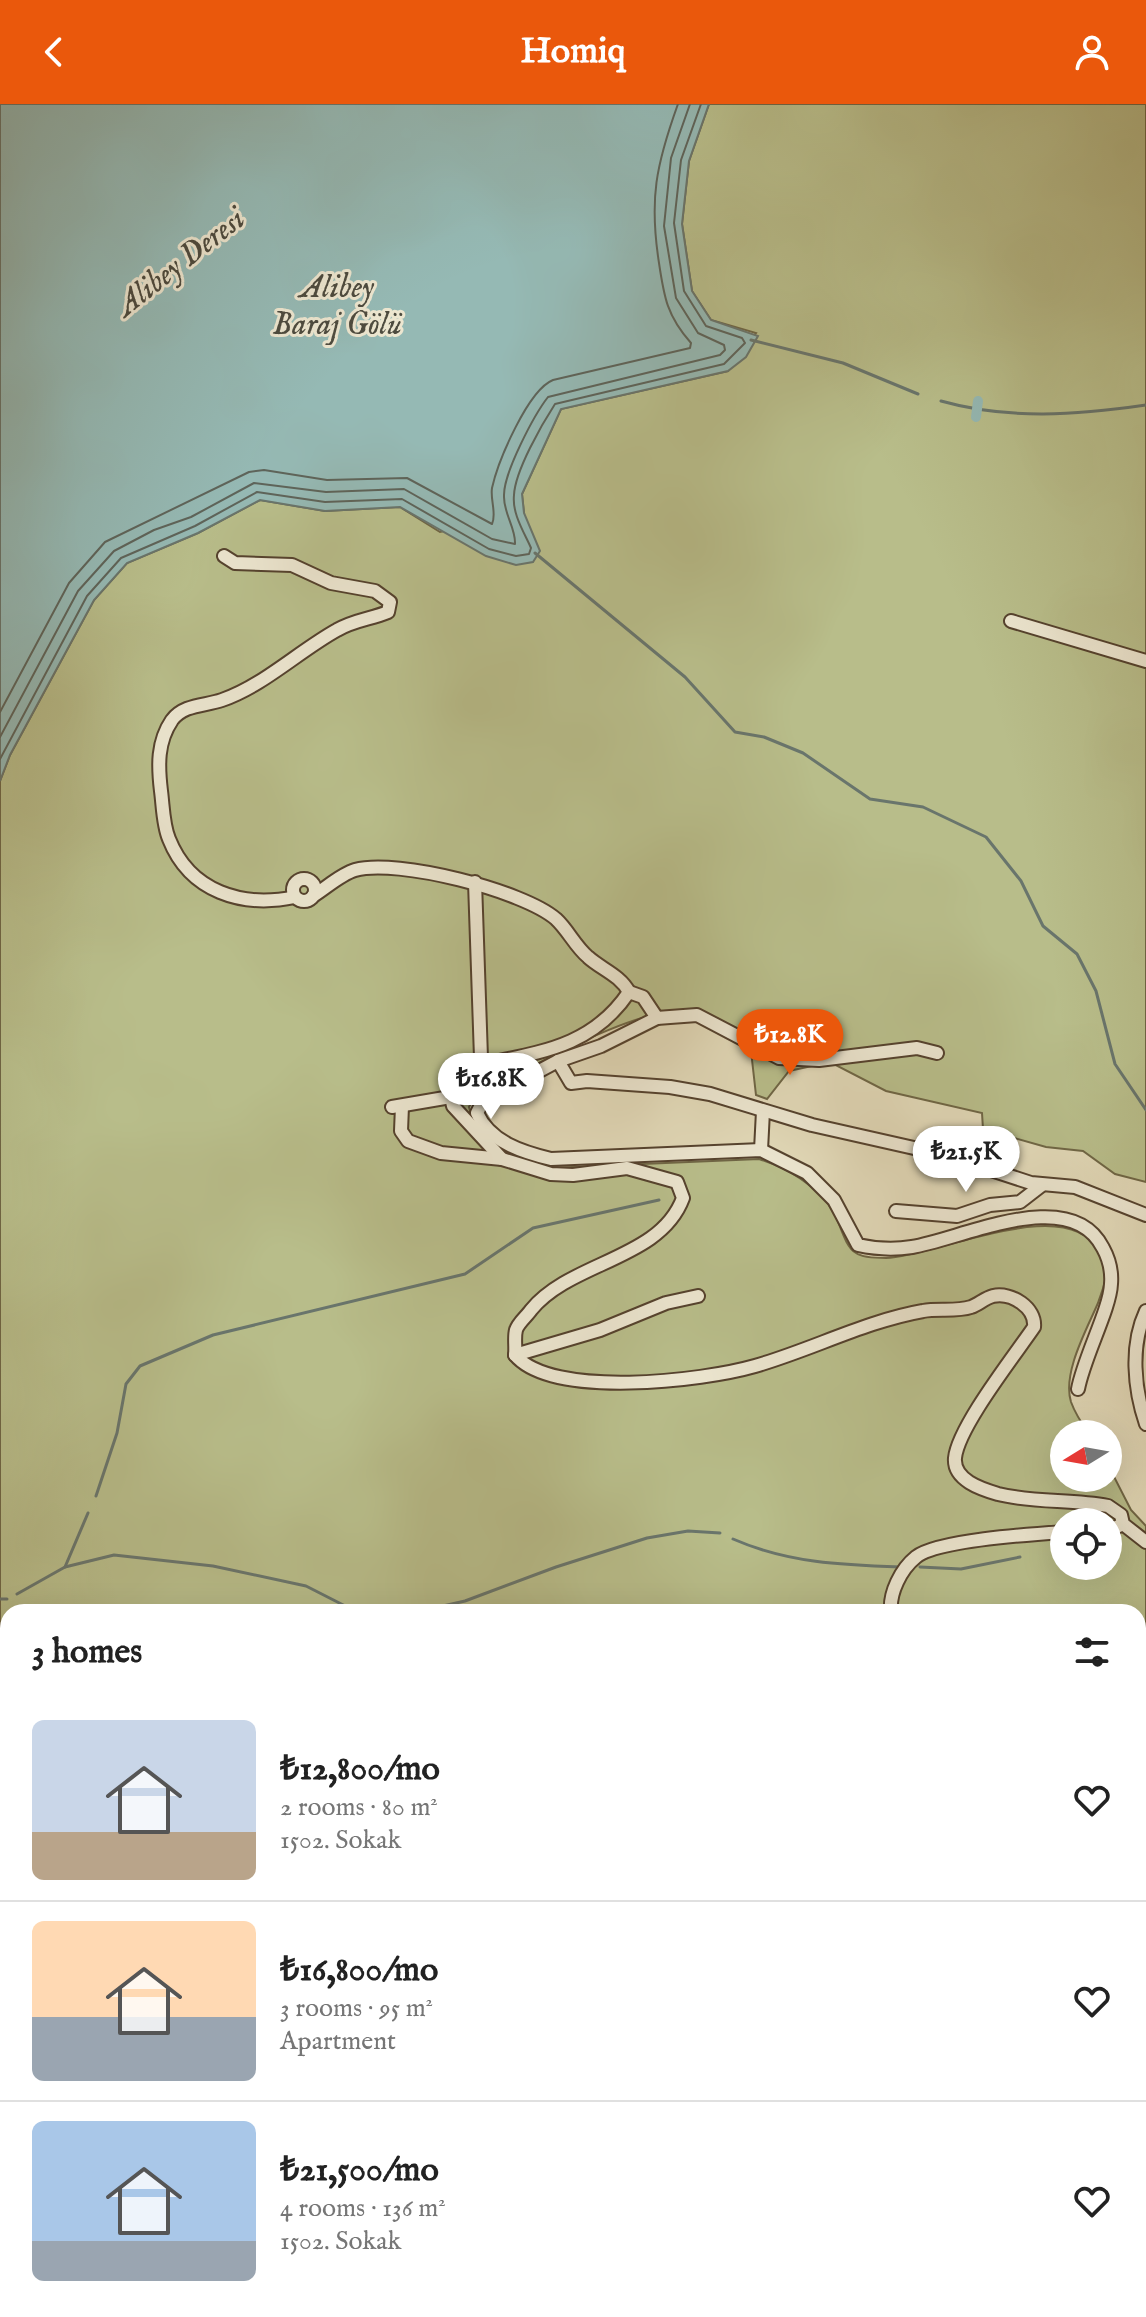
<!DOCTYPE html>
<meta charset="utf-8">
<style>
body{margin:0;font-family:"IM FELL English",serif;background:#f2f2f2;color:#222;height:100vh;display:flex;flex-direction:column;font-size:30px;white-space:nowrap}
*{box-sizing:border-box;margin:0}
p{font-size:26px;color:#767676}
.icon{flex:none;width:44px;height:44px;fill:none;stroke:currentColor;stroke-width:2;stroke-linecap:round;stroke-linejoin:round}
.map{position:relative;flex:1;overflow:hidden}
.panel{position:absolute;left:0px;top:1500px;width:1146px;height:714px;display:flex;flex-direction:column;background:#fff;border-radius:24px 24px 0 0;box-shadow:0 8px 32px #0002}
.panel>*{flex:none}
.needle{width:52px;rotate:259deg}
.controls{position:absolute;left:1050px;top:1316px;display:grid;gap:16px}
.controls a{display:grid;place-items:center;width:72px;height:72px;border-radius:50%;background:#fff;box-shadow:0 8px 32px #0002;font-size:40px}
.price{position:absolute;translate:-50% -68px;padding:0 18px;border-radius:28px;background:#fff;color:#222;font-size:26px;line-height:52px;filter:drop-shadow(0 2px 4px #0008)}
.price::after{content:'';position:absolute;left:50%;top:48px;width:24px;height:18px;margin-left:-12px;background:inherit;clip-path:polygon(0 0,100% 0,50% 100%)}
.price.on{background:#ea580c;color:#fff}
ul{padding:0;list-style:none}
li{display:flex;align-items:center;gap:24px;height:200px;padding:0 32px}
li+li{border-top:2px solid #e0e0e0}
li span{display:grid;place-items:center;flex:none;width:224px;height:160px;border-radius:12px;color:#555}
li>.icon{margin-inline-start:auto}
span .icon{width:96px;height:96px;fill:#fffc;stroke-width:1}
li b{font-size:34px}
h2{display:flex;justify-content:space-between;align-items:center;height:96px;padding:0 32px;font-size:34px}
header{display:flex;justify-content:space-between;align-items:center;height:104px;padding:0 32px;background:#ea580c;color:#fff;font-size:36px;font-weight:800}
.map>svg:first-child{display:block}
</style>
<header><svg class="icon" aria-label="back" viewBox="0 0 24 24"><path d="M15 5l-7 7 7 7"/></svg>Homiq<svg class="icon" aria-label="person" viewBox="0 0 24 24"><circle cx="12" cy="8" r="4"/><path d="M4 21q1-7 8-7t8 7"/></svg></header>
<div class="map">
<svg width="1146" height="2213" viewBox="0 0 1146 2213">
<rect width="100%" height="100%" fill="#e1d8b7"/>
<filter id="stains"><feTurbulence type="fractalNoise" baseFrequency=".0025" numOctaves="4"/><feColorMatrix values="0 0 0 0 .2 0 0 0 0 .09 0 0 0 0 .02 0 0 0 .5 -.17"/></filter>
<radialGradient id="worn" r=".72"><stop offset=".6" stop-color="#630" stop-opacity="0"/><stop offset="1" stop-color="#630" stop-opacity=".3"/></radialGradient>
<g fill="#b8bd8a" stroke="#6f6645" stroke-width="2" fill-rule="evenodd">
<path d="M709,0h437v1078l-31,-8 -32,-23 -37,-4 -63,-18 -1,-16 -96,-22 -56,-29 -41,9 -22,28 -11,-4 -6,-53c-15,-9 -36,-28 -53,-31 -57,-9 -169,59 -222,85l-6,11c7,38 47,52 80,61l210,-9c28,9 58,26 74,52 7,11 11,35 23,42 7,5 22,5 30,5 51,-2 182,-66 212,-7 3,5 8,12 9,17 1,9 -6,26 -9,35 -11,26 -36,70 -27,99 4,11 11,22 18,32h-25v44h44v-13l23,45 15,16v257l-8,-3v-168h-1130v698h763l-7,7h-764v-1536l10,-26 84,-155 33,-37 71,-30 62,-33 65,11 75,-4 40,25 84,-19 -2,-19 39,-85 167,-38 28,-38 -45,-13 -19,-29 -10,-67 7,-63zM1064,1418h44v44h-44z"/>
<polygon points="1138,1695 1146,1699 1146,1952 1138,1957"/>
<polygon points="1146,2020 1146,2141 1138,2125 1138,2025"/>
<polygon points="816,2206 1104,2206 1091,2213 804,2213"/>
</g>
<polygon fill="#95b9b4" stroke="#69756c" stroke-width="2" points="0,0 709,0 689,57 682,120 692,187 711,216 758,232 746,253 728,267 561,305 522,390 524,409 540,447 533,458 516,461 486,452 400,403 325,407 260,396 198,429 127,459 94,496 10,651 0,677"/>
<g fill="none" stroke-linecap="round" stroke-linejoin="round">
<g stroke="#5e645a" stroke-width="2">
<path d="M0,608l69,-129 36,-41 144,-70 15,-2 63,10 80,-2 85,46c5,-10 -2,-24 0,-36 6,-27 36,-98 61,-108l137,-32 1,-5c-24,-27 -27,-46 -32,-80 -10,-64 -3,-98 19,-159"/>
<path d="M0,633l78,-146 36,-40 40,-21 37,-13 63,-34 72,9 78,-3 88,50 23,5c1,-16 -12,-31 -11,-49 0,-23 30,-80 44,-98l172,-42 5,-5 -1,-5 -26,-12 -22,-35 -12,-72 7,-68 19,-54"/>
<path d="M0,655l87,-163 34,-38 74,-32 62,-34 68,10 77,-3 87,50 27,7 13,-2 2,-6c-7,-16 -19,-34 -17,-53 1,-24 28,-71 41,-91l169,-40 21,-21 -3,-5 -36,-12 -22,-35 -10,-68 7,-63 20,-56"/>
</g>
<g stroke="#69756c" stroke-width="3">
<polyline points="751,236 843,259 918,290"/>
<path d="M941,297c67,19 137,14 205,4"/>
<polyline points="535,449 685,573 735,628 764,633 803,649 870,695 923,703 986,733 1021,777 1043,822 1077,850 1096,887 1115,960 1146,1006"/>
<polyline points="96,1392 117,1329 126,1280 140,1262 213,1231 465,1170 533,1124 659,1096"/>
<path d="M733,1435c55,24 109,26 168,28"/>
<polyline points="65,1463 88,1409"/>
<polyline points="920,1463 961,1465 1020,1453"/>
<polyline points="17,1490 65,1463 114,1451 213,1462 306,1482 357,1508 434,1504 465,1497 556,1463 647,1434 688,1427 720,1429"/>
<polyline points="0,1495 7,1495"/>
<polyline points="0,1580 8,1597"/>
<polyline points="0,2050 8,2055"/>
<polyline points="217,2206 223,2213"/>
</g>
<polyline stroke="#95b9b4" stroke-width="10" points="976,313 978,297"/>
<defs>
<g id="minor">
<path d="M224,452l11,7 57,2 39,18 44,8 15,11 -2,10c-17,7 -34,8 -51,18 -38,21 -74,56 -115,70 -17,6 -38,4 -50,20 -15,22 -14,46 -11,71 2,15 2,34 8,48 21,53 73,69 126,58"/>
<polyline points="1011,517 1146,557"/>
<circle cx="304" cy="786" r="11"/>
<path d="M313,792c13,-8 28,-22 42,-26 42,-12 169,21 201,49 12,11 19,27 32,38 13,12 32,18 41,35 -37,55 -89,60 -149,73"/>
<polyline points="629,888 643,893 657,914"/>
<path d="M937,949l-20,-5 -98,12 -40,-2 -82,-43 -27,2 -13,1 -56,28 -43,15 -75,40 -6,12c13,29 45,39 74,46l210,-9 46,23 27,27 24,45c18,4 35,5 54,2 53,-9 159,-63 191,1 6,11 9,24 8,36 -1,25 -27,73 -33,105"/>
<polyline points="558,957 571,979 587,977 670,983 710,990 812,1021 945,1051 1031,1079 1075,1083 1146,1111"/>
<polyline points="451,993 453,1002 502,1055"/>
<path d="M402,1002l-1,25 7,10 33,12 61,6 49,15 22,1 54,-7 50,14 6,16c-23,62 -112,63 -152,112 -4,6 -13,13 -15,20 -2,7 0,17 -1,25 37,44 188,26 240,11 56,-16 111,-45 168,-55 15,-3 33,1 48,-4 8,-3 14,-9 22,-11 19,-4 43,12 41,31 -19,28 -76,100 -79,131 -2,22 26,31 43,36 36,9 74,5 110,12l13,9 2,9 23,18"/>
<polyline points="392,1003 474,989 482,983 475,778"/>
<polyline points="761,1046 763,1007"/>
<polyline points="896,1107 957,1112 990,1101 1020,1098 1042,1081"/>
<path d="M1146,1207c-16,34 -12,78 0,113"/>
<polyline points="515,1251 600,1226 666,1199 698,1192"/>
<polyline points="1108,1427 1123,1420"/>
<path d="M891,1508c-2,-19 10,-43 25,-55 21,-17 118,-23 148,-25"/>
<polyline points="1138,1686 1146,1689"/>
<polyline points="1138,1964 1146,1960"/>
</g>
<g id="major">
<polyline points="1138,2012 1146,2007"/>
<polyline points="786,2213 797,2206"/>
</g>
</defs>
<use href="#minor" stroke="#55422e" stroke-width="16"/>
<use href="#major" stroke="#261000" stroke-width="20"/>
<use href="#minor" stroke="#ece6d0" stroke-width="12"/>
<use href="#major" stroke="#e1d8b7" stroke-width="16"/>
</g>
<g text-anchor="middle" dominant-baseline="central" stroke-width="6" stroke-linejoin="round" paint-order="stroke">
<g font-size="32" font-style="italic" fill="#4d4b3f" stroke="#ece6d0">
<text transform="translate(181 159) rotate(-38)">Alibey Deresi</text>
<text x="337" y="184">Alibey<tspan x="337" dy="37">Baraj Gölü</tspan></text>
</g>
</g>
<rect width="100%" height="100%" filter="url(#stains)"/>
<rect width="100%" height="100%" fill="url(#worn)"/>
</svg>
<div class="controls">
<a><svg class="needle" viewBox="-14 -14 28 28"><path d="M0-13l5 13h-10z" fill="#e53935"/><path d="M0 13l5-13h-10z" fill="#767676"/></svg></a>
<a><svg class="icon" aria-label="locate" viewBox="0 0 24 24"><circle cx="12" cy="12" r="6"/><path d="M12 2v4M12 18v4M2 12h4M18 12h4"/></svg></a>
</div>
<b class="price on" style="left:790px;top:973px">₺12.8K</b>
<b class="price" style="left:491px;top:1017px">₺16.8K</b>
<b class="price" style="left:966px;top:1090px">₺21.5K</b>
<section class="panel">
<h2>3 homes<svg class="icon" aria-label="filters" viewBox="0 0 24 24"><path d="M4 7h16M4 17h16"/><circle cx="9" cy="7" r="2"/><circle cx="15" cy="17" r="2"/></svg></h2>
<ul>
<li><span style="background:linear-gradient(#c9d6e8 70%,#b9a48a 0)"><svg class="icon" aria-label="home" viewBox="0 0 24 24"><path d="M3 11l9-7 9 7M6 9v11h12V9"/></svg></span><div><b>₺12,800/mo</b><p>2 rooms · 80 m²</p><p>1502. Sokak</p></div><svg class="icon" aria-label="heart" viewBox="0 0 24 24"><path d="M12 20l-8-8c-3-5 5-10 8-4 3-6 11-1 8 4z"/></svg></li>
<li><span style="background:linear-gradient(#ffd9b3 60%,#9aa5b1 0)"><svg class="icon" aria-label="home" viewBox="0 0 24 24"><path d="M3 11l9-7 9 7M6 9v11h12V9"/></svg></span><div><b>₺16,800/mo</b><p>3 rooms · 95 m²</p><p>Apartment</p></div><svg class="icon" aria-label="heart" viewBox="0 0 24 24"><path d="M12 20l-8-8c-3-5 5-10 8-4 3-6 11-1 8 4z"/></svg></li>
<li><span style="background:linear-gradient(#a9c7e8 75%,#9aa5b1 0)"><svg class="icon" aria-label="home" viewBox="0 0 24 24"><path d="M3 11l9-7 9 7M6 9v11h12V9"/></svg></span><div><b>₺21,500/mo</b><p>4 rooms · 136 m²</p><p>1502. Sokak</p></div><svg class="icon" aria-label="heart" viewBox="0 0 24 24"><path d="M12 20l-8-8c-3-5 5-10 8-4 3-6 11-1 8 4z"/></svg></li>
</ul>
</section>
</div>
